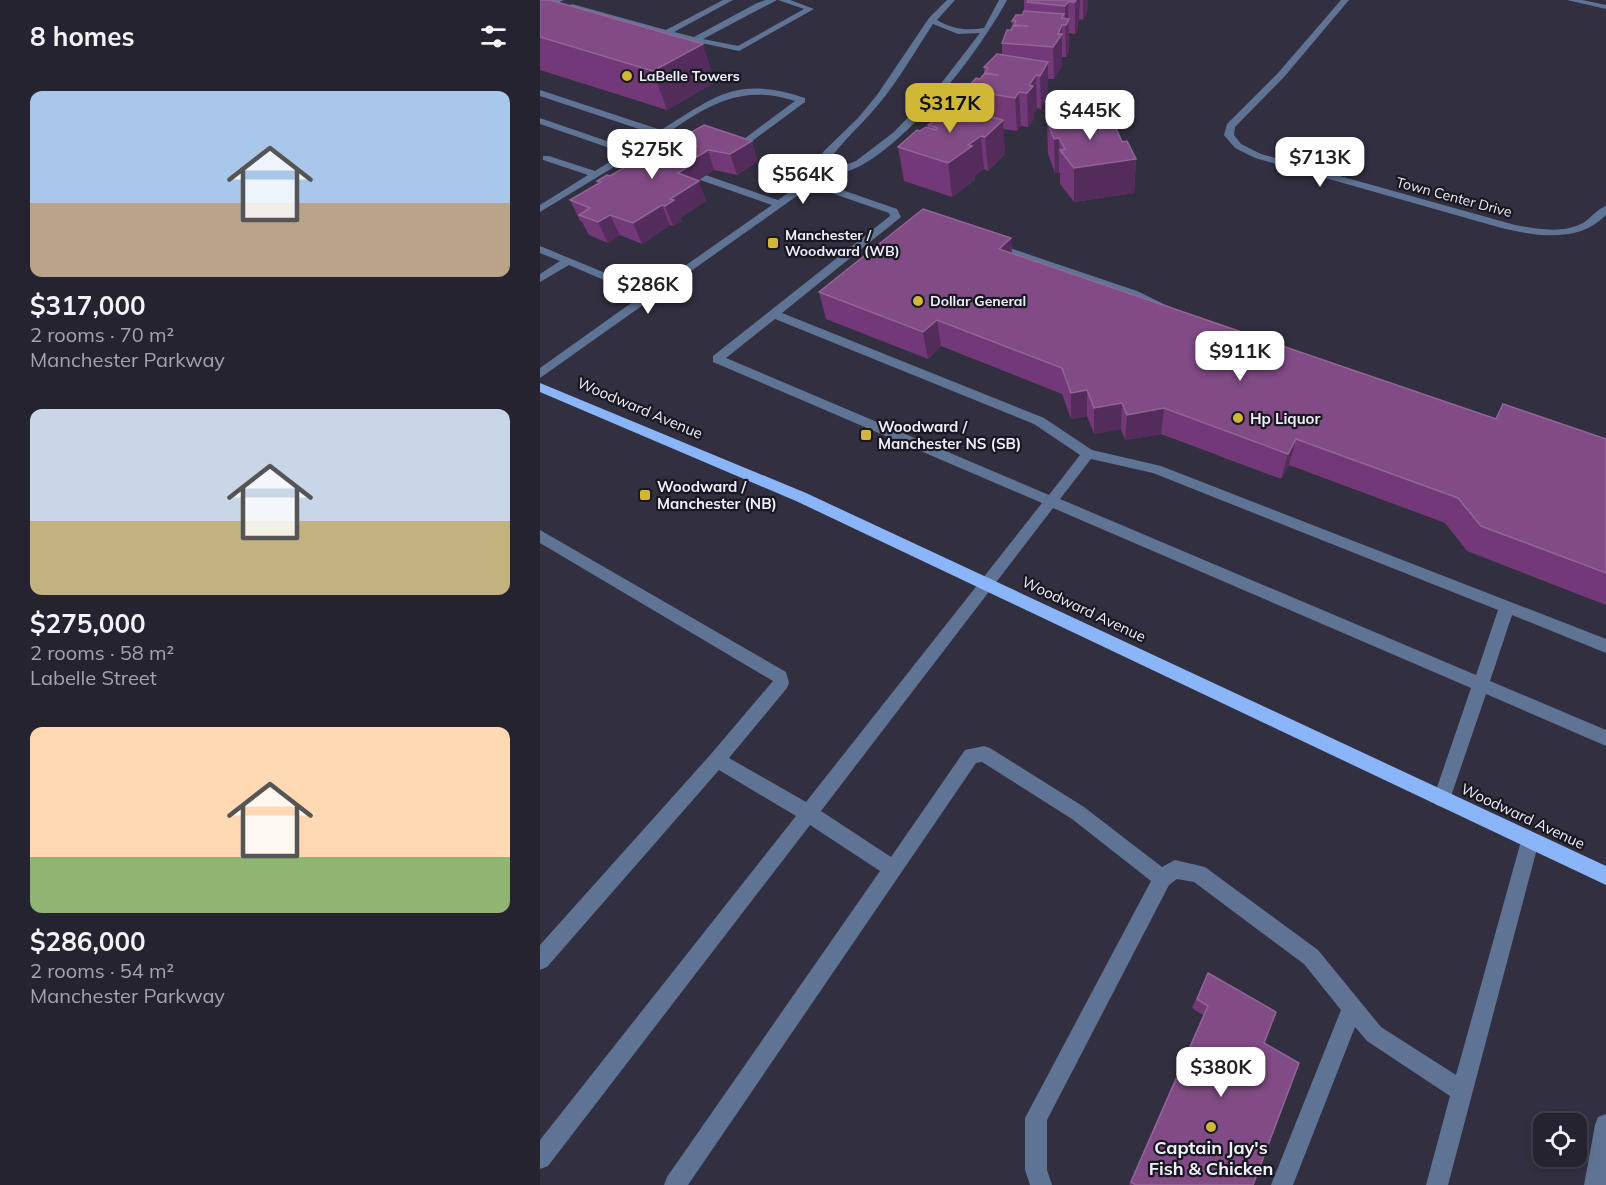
<!DOCTYPE html>
<meta charset="utf-8">
<style>
body{margin:0;font-family:Mulish,sans-serif;background:#2e2b38;color:#f1f3f6;height:100vh;display:flex;flex-direction:column;font-size:22px;white-space:nowrap}
*{box-sizing:border-box;margin:0}
p{font-size:20px;color:#a4a4ab}
.icon{flex:none;width:33px;height:33px;fill:none;stroke:currentColor;stroke-width:2;stroke-linecap:round;stroke-linejoin:round}
.map{position:relative;flex:1;overflow:hidden}
.panel{display:flex;flex-direction:column;background:#262330;width:540px}
.panel>*{flex:none}
.buttons{position:absolute;left:993px;top:1113px;display:grid;gap:12px}
.buttons a{display:grid;place-items:center;width:54px;height:54px;border-radius:12px;background:#262330;box-shadow:0 3px 9px #0003,0 0 0 2px #42404c;font-size:30px}
.price{position:absolute;translate:-50% -51px;padding:0 14px;border-radius:12px;background:#fff;color:#222;font-size:20px;line-height:39px;filter:drop-shadow(0 2px 3px #0008)}
.price::after{content:'';position:absolute;left:50%;top:36px;width:18px;height:14px;margin-left:-9px;background:inherit;clip-path:polygon(0 0,100% 0,50% 100%)}
.price.on{background:#d1b736;color:#111}
ul{padding:0;list-style:none}
li{display:grid;align-content:center;gap:12px;height:318px;padding:0 30px}
li span{display:grid;place-items:center;height:186px;border-radius:12px;color:#555}
li>.icon{margin-inline-start:auto}
span .icon{width:108px;height:108px;fill:#fffc;stroke-width:1}
li b{font-size:26px}
h2{display:flex;justify-content:space-between;align-items:center;height:72px;padding:0 30px;font-size:26px}
main{display:flex;flex:1;min-height:0}
.map>svg:first-child{display:block}
</style>
<main>
<section class="panel">
<h2>8 homes<svg class="icon" aria-label="filters" viewBox="0 0 24 24"><path d="M4 7h16M4 17h16"/><circle cx="9" cy="7" r="2"/><circle cx="15" cy="17" r="2"/></svg></h2>
<ul>
<li><span style="background:linear-gradient(#a9c7e8 60%,#b9a48a 0)"><svg class="icon" aria-label="home" viewBox="0 0 24 24"><path d="M3 11l9-7 9 7M6 9v11h12V9"/></svg></span><div><b>$317,000</b><p>2 rooms · 70 m²</p><p>Manchester Parkway</p></div></li>
<li><span style="background:linear-gradient(#c9d6e8 60%,#c2b280 0)"><svg class="icon" aria-label="home" viewBox="0 0 24 24"><path d="M3 11l9-7 9 7M6 9v11h12V9"/></svg></span><div><b>$275,000</b><p>2 rooms · 58 m²</p><p>Labelle Street</p></div></li>
<li><span style="background:linear-gradient(#ffd9b3 70%,#8fb573 0)"><svg class="icon" aria-label="home" viewBox="0 0 24 24"><path d="M3 11l9-7 9 7M6 9v11h12V9"/></svg></span><div><b>$286,000</b><p>2 rooms · 54 m²</p><p>Manchester Parkway</p></div></li>
</ul>
</section>
<div class="map">
<svg width="1066" height="1185" viewBox="0 0 1066 1185">
<rect width="100%" height="100%" fill="#322f40"/>
<g fill="none" stroke-linecap="round" stroke-linejoin="round">
<g fill="#5f7495" fill-rule="evenodd">
<polygon points="14,0 24,0 0,11 0,6"/>
<polygon points="183,0 193,0 134,32 154,37 217,3 226,0 237,0 163,39 198,46 264,9 238,0 250,0 274,9 199,51 124,35 28,6 32,4 126,30"/>
<path d="M407,0h8l-18,20c15,9 29,11 47,8l15,-28h8c-28,52 -93,136 -145,165 -13,7 -29,11 -43,17l78,27 4,8 -119,96 262,105 48,32 69,16 445,173v14l-94,-38 -22,66 116,49v16l-120,-52 -38,111 -6,2 -6,-2 -3,-6 38,-111 -418,-180 -232,303 70,46 74,-107 19,-4 6,2 94,59 78,60 13,-7 30,7 113,83 63,77 75,48 65,-234 3,-6 6,-3 6,3 3,6 -91,344h-22l24,-89 -83,-55 -12,-14 -62,158h-22l70,-175 -37,-46 -110,-82 -17,-3 -8,6 -122,235v50l5,15h-22l-5,-15v-52l126,-237 -79,-62 -90,-57 -6,1 -288,422h-24l3,-8 213,-306 -70,-46 -262,341 -8,3v-29l256,-324 -77,-46 -172,197 -7,3v-25l171,-191 62,-73 -233,-138v-13l246,142 3,11 -2,5 -58,70 77,44 236,-299 -329,-141v-6l177,-140 -1,-3 -78,-27 -271,192v-10l101,-72 -72,-31 -29,17v-8l20,-13 -20,-8v-7l109,45 123,-86 -140,-49 -92,56v-7l48,-30 -45,-15v-4h6l46,15 29,-18 -84,-29v-6l90,31 24,-15 -114,-38v-6l121,40c57,-35 75,-54 144,-32v4l-53,39 -8,-2 51,-38c-67,-22 -103,18 -156,51l139,48 28,-20 18,-29 34,-33 19,-23 52,-77zM393,24l25,10 22,-1 -37,48 -49,51 -38,29 -37,14c16,-28 39,-46 59,-70 21,-25 37,-54 55,-81zM235,319l259,105 46,31 -31,40 -323,-137zM551,459l62,14 345,137 -22,65 -416,-176z"/>
<path d="M801,0h8l-65,77 -49,50 -1,8 7,9 20,10 254,71c22,4 47,9 68,-2 8,-5 14,-14 23,-17v9c-28,29 -72,21 -108,12l-243,-69 -20,-10 -11,-13 3,-11 51,-51z"/>
<polygon points="1027,0 1042,0 1066,5 1066,9"/>
<polygon points="452,242 597,291 636,310 634,313 626,313 589,295 448,247 448,243"/>
<polygon points="1066,1114 1066,1185 1044,1185 1055,1125 1058,1117"/>
</g>
<polygon fill="#8ab5f9" fill-rule="evenodd" points="0,383 266,493 1066,866 1066,885 256,501 0,392"/>
</g>
<g fill="#733877">
<polygon points="0,0 175,82 127,110 0,70"/>
<polygon points="484,0 548,0 548,9 543,20 539,19 538,22 538,28 535,34 529,33 529,51 526,57 522,57 522,66 514,79 508,79 508,94 501,109 497,108 494,113 494,119 488,127 481,126 477,131 463,129 465,154 448,171 444,169 435,176 435,180 412,197 364,181 358,147 380,131 388,127 388,125 391,123 391,119 432,111 430,85 440,79 444,74 444,67 462,55 462,43 472,28 472,21 482,15 484,12"/>
<polygon points="507,121 582,142 596,159 594,193 534,202 520,184 520,173 519,172 515,173 508,154"/>
<polygon points="141,138 218,161 197,175 174,170 158,180 166,201 140,218 142,221 133,226 130,225 102,244 80,235 68,243 49,235 42,222 40,221 30,200 58,183 57,181 70,176 118,168 129,164 146,153"/>
<polygon points="471,238 472,254 955,419 963,404 1066,439 1066,605 927,551 905,523 749,465 741,479 621,434 585,440 581,429 554,434 547,416 531,419 522,394 401,346 388,359 286,319 279,292"/>
<polygon points="668,973 724,1043 713,1185 590,1185 589,1184 663,1015 652,1008"/>
</g>
<g fill="#542c5b">
<polygon points="535,0 540,0 539,19 538,22 538,28 535,34"/>
<polygon points="543,0 548,0 548,9 543,20"/>
<polygon points="528,2 529,51 526,57 525,6"/>
<polygon points="524,14 524,25 522,25 522,66 514,79 513,47 522,18"/>
<polygon points="163,44 175,82 127,110 113,71"/>
<polygon points="508,62 508,94 501,109 500,76"/>
<polygon points="496,75 497,108 494,113 494,119 488,127 487,93 489,85"/>
<polygon points="479,92 481,126 477,131 475,98"/>
<polygon points="463,120 465,154 448,171 445,137"/>
<polygon points="441,136 444,169 435,176 435,180 412,197 408,163"/>
<polygon points="519,138 519,172 515,173 514,139"/>
<polygon points="212,141 218,161 197,175 190,154"/>
<polygon points="168,150 174,170 152,185 159,181 166,201 140,218 142,221 133,226 125,206 130,199 140,167"/>
<polygon points="596,159 594,193 534,202 534,168"/>
<polygon points="122,205 130,225 102,244 93,223"/>
<polygon points="70,215 80,235 68,243 58,222"/>
<polygon points="471,238 472,264 459,249"/>
<polygon points="397,320 401,346 388,359 383,332"/>
<polygon points="547,390 547,416 531,419 531,393"/>
<polygon points="582,403 581,429 554,434 554,408"/>
<polygon points="624,408 621,434 585,440 587,415"/>
<polygon points="756,439 749,465 741,479 748,454"/>
</g>
<g fill="#814b85" stroke="#926597" stroke-width="1.5">
<polygon points="0,0 10,0 163,44 113,71 0,37"/>
<polygon points="488,0 536,0 535,2 528,2 525,6 487,2"/>
<polygon points="484,11 524,14 522,18 529,19 526,25 522,25 518,34 522,34 513,47 462,43 467,30 471,30 473,26 488,26 474,25 476,21 472,21 476,15 482,15"/>
<polygon points="457,54 508,62 500,76 496,75 489,85 493,86 487,93 479,92 475,98 433,91 437,86 430,85 436,78 440,79 444,74 459,75 445,73 448,68 444,67"/>
<polygon points="412,106 463,120 445,137 441,136 428,145 432,146 408,163 358,147 377,130 380,131 386,127 396,130 397,128 388,125 395,120 391,119"/>
<polygon points="564,113 569,121 573,121 582,142 587,141 596,159 534,168 520,150 525,149 519,138 514,139 507,121"/>
<polygon points="164,125 212,141 190,154 168,150 140,167 146,168 138,173 159,181 130,199 134,200 125,206 122,205 93,223 70,215 58,222 39,215 50,208 30,200 61,182 57,181 67,175 70,176 97,160 118,168 126,163 129,164 157,146 141,138"/>
<polygon points="383,209 471,238 459,249 956,419 963,404 1066,439 1066,573 941,526 918,498 756,439 748,454 624,408 587,415 582,403 554,408 547,390 531,393 522,368 397,320 383,332 279,292"/>
<polygon points="668,973 736,1012 724,1043 759,1063 713,1185 596,1185 591,1182 668,1006 657,999"/>
</g>
<g fill="#d1b736" stroke="#191820" stroke-width="2">
<circle cx="87" cy="76" r="6"/>
<rect x="227" y="237" width="12" height="12" rx="3"/>
<circle cx="378" cy="301" r="6"/>
<circle cx="698" cy="418" r="6"/>
<rect x="320" y="429" width="12" height="12" rx="3"/>
<rect x="99" y="489" width="12" height="12" rx="3"/>
<circle cx="671" cy="1127" r="6"/>
</g>
<g text-anchor="middle" dominant-baseline="central" stroke-width="4.5" stroke-linejoin="round" paint-order="stroke">
<g font-size="14" font-weight="bold" fill="#f0eefa" stroke="#191820" text-anchor="start">
<text x="99" y="76">LaBelle Towers</text>
<text x="245" y="235">Manchester /<tspan x="245" dy="16">Woodward (WB)</tspan></text>
<text x="390" y="301">Dollar General</text>
</g>
<g font-size="14" fill="#f0eefa" stroke="#191820">
<text transform="translate(914 197) rotate(15)">Town Center Drive</text>
</g>
<g font-size="15" fill="#f0eefa" stroke="#191820">
<text transform="translate(100 408) rotate(23)">Woodward Avenue</text>
<text transform="translate(544 609) rotate(25)">Woodward Avenue</text>
<text transform="translate(983 816) rotate(25)">Woodward Avenue</text>
</g>
<g font-size="15" font-weight="bold" fill="#f0eefa" stroke="#191820" text-anchor="start">
<text x="710" y="418">Hp Liquor</text>
<text x="338" y="426">Woodward /<tspan x="338" dy="17">Manchester NS (SB)</tspan></text>
<text x="117" y="486">Woodward /<tspan x="117" dy="17">Manchester (NB)</tspan></text>
</g>
<g font-size="18" font-weight="bold" fill="#f0eefa" stroke="#191820">
<text x="671" y="1147">Captain Jay's<tspan x="671" dy="21">Fish &amp; Chicken</tspan></text>
</g>
</g>
</svg>
<div class="buttons">
<a><svg class="icon" aria-label="locate" viewBox="0 0 24 24"><circle cx="12" cy="12" r="6"/><path d="M12 2v4M12 18v4M2 12h4M18 12h4"/></svg></a>
</div>
<b class="price on" style="left:410px;top:134px">$317K</b>
<b class="price" style="left:550px;top:141px">$445K</b>
<b class="price" style="left:112px;top:180px">$275K</b>
<b class="price" style="left:780px;top:188px">$713K</b>
<b class="price" style="left:263px;top:205px">$564K</b>
<b class="price" style="left:108px;top:315px">$286K</b>
<b class="price" style="left:700px;top:382px">$911K</b>
<b class="price" style="left:681px;top:1098px">$380K</b>
</div>
</main>
